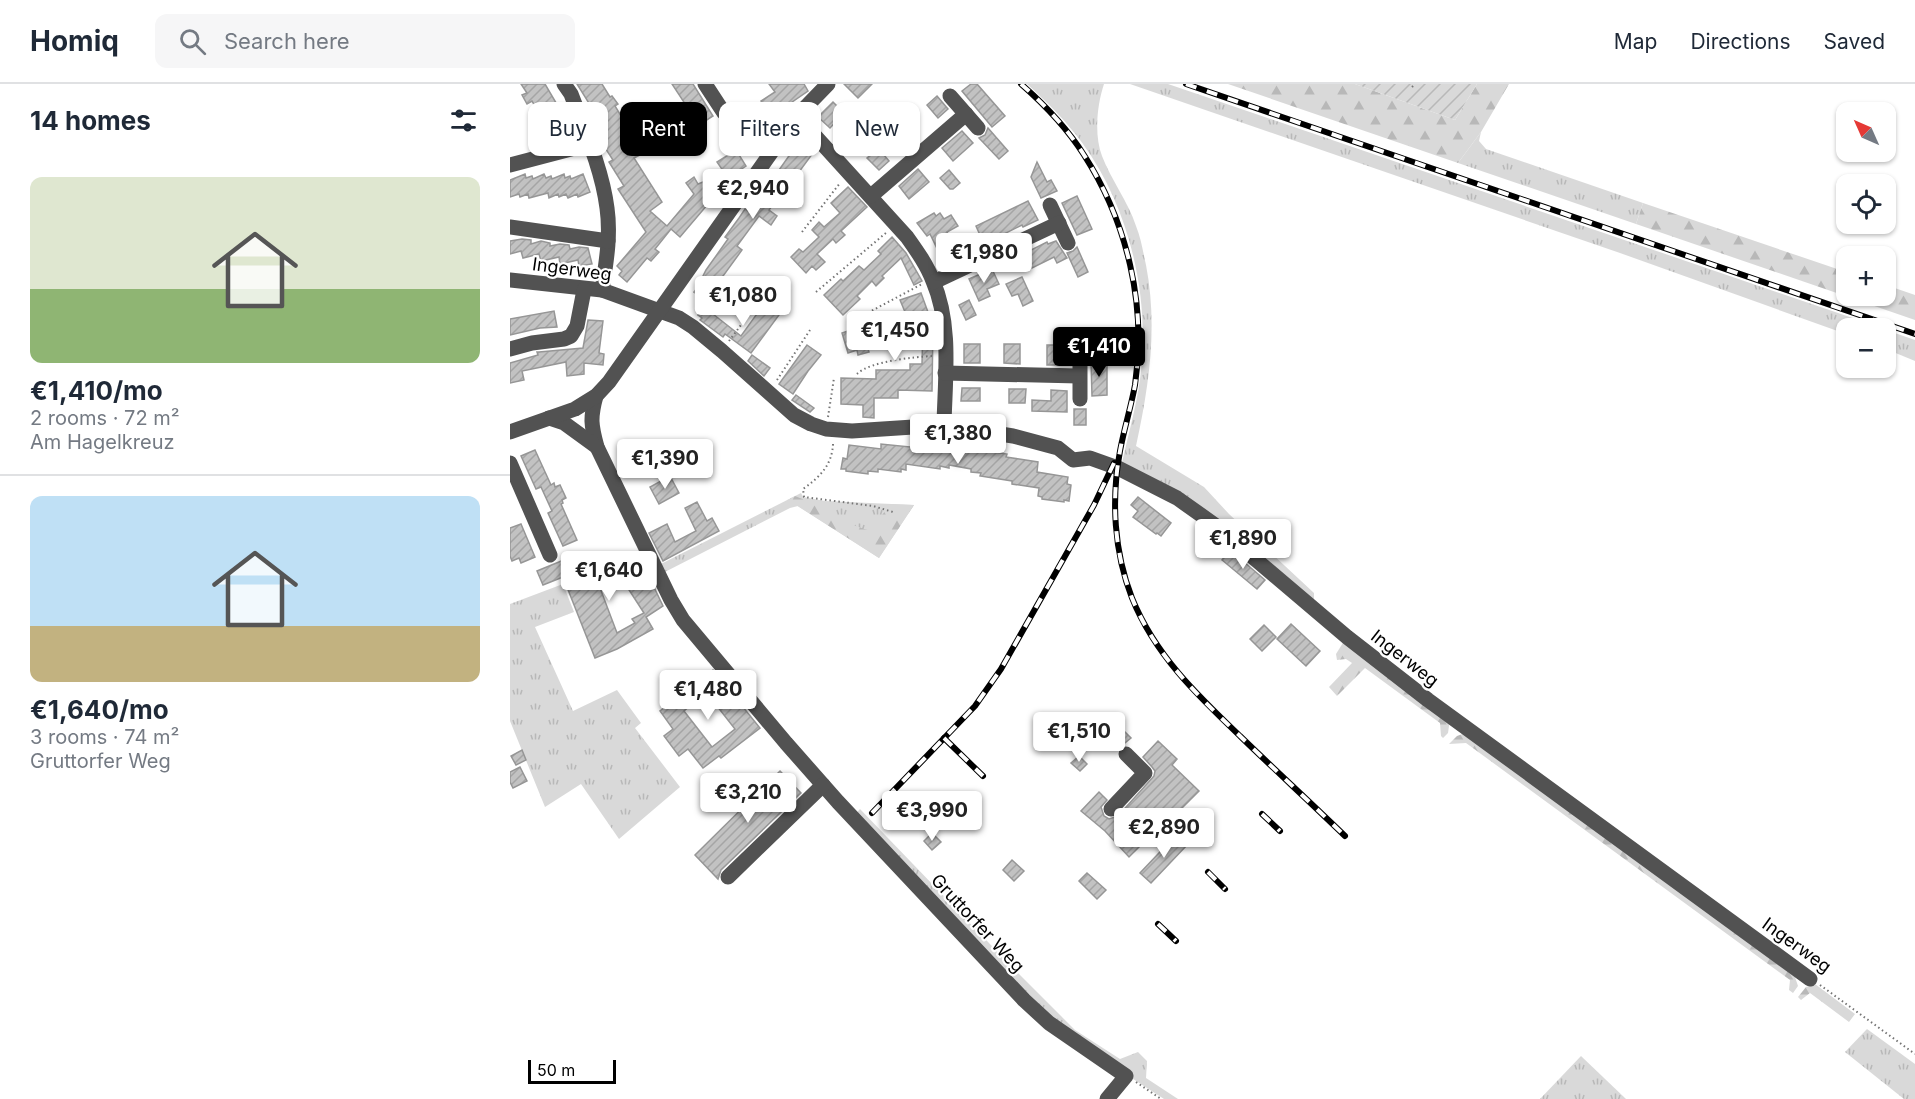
<!DOCTYPE html>
<meta charset="utf-8">
<style>
body{margin:0;font-family:Inter,sans-serif;background:#f6f6f7;color:#1f2937;height:100vh;display:flex;flex-direction:column;font-size:22px;white-space:nowrap}
*{box-sizing:border-box;margin:0}
p{font-size:20px;color:#747a83}
.icon{flex:none;width:33px;height:33px;fill:none;stroke:currentColor;stroke-width:2;stroke-linecap:round;stroke-linejoin:round}
.map{position:relative;flex:1;overflow:hidden}
.panel{display:flex;flex-direction:column;background:#fff;width:510px}
.panel>*{flex:none}
.banner{position:absolute;left:18px;top:18px;width:570px;height:54px;display:flex;gap:12px}
.needle{width:39px;rotate:315deg}
.controls{position:absolute;left:1326px;top:18px;display:grid;gap:12px}
.controls a{display:grid;place-items:center;width:60px;height:60px;border-radius:12px;background:#fff;box-shadow:0 2px 4px #0004;font-size:30px}
.scale{position:absolute;left:18px;bottom:15px;width:88px;box-sizing:border-box;padding-left:6px;border:3px solid #000;border-top:0;font-size:16px;line-height:21px;white-space:nowrap;color:#000;-webkit-text-stroke:4px #fff;paint-order:stroke}
.price{position:absolute;translate:-50% -51px;padding:0 14px;border-radius:6px;background:#fff;color:#222;font-size:20px;line-height:39px;filter:drop-shadow(0 2px 3px #0008)}
.price::after{content:'';position:absolute;left:50%;top:36px;width:18px;height:14px;margin-left:-9px;background:inherit;clip-path:polygon(0 0,100% 0,50% 100%)}
.price.active{background:#000;color:#fff}
ul{padding:0;list-style:none}
li{display:grid;align-content:center;gap:12px;height:318px;padding:0 30px}
li+li{border-top:2px solid #e0e1e3}
li span{display:grid;place-items:center;height:186px;border-radius:12px;color:#555}
li>.icon{margin-inline-start:auto}
span .icon{width:108px;height:108px;fill:#fffc;stroke-width:1}
li b{font-size:26px}
h2{display:flex;justify-content:space-between;align-items:center;height:72px;padding:0 30px;font-size:26px}
.pill{padding:0 21px;border-radius:12px;background:#fff;box-shadow:0 2px 4px #0004;font-size:21px;line-height:54px}
.pill.active{background:#000;color:#fff}
header{display:flex;align-items:center;gap:36px;box-sizing:border-box;height:84px;padding:0 30px;background:#fff;border-bottom:2px solid #e0e1e3}
header strong{font-size:28px}
nav{display:flex;gap:33px;margin-inline-start:auto;font-size:21px}
.search{width:420px;height:54px;background:#f6f6f7;display:flex;align-items:center;gap:15px;box-sizing:border-box;padding:0 21px;border-radius:12px;color:#747a83;font-size:22px}
main{display:flex;flex:1;min-height:0}
.map>svg:first-child{display:block}
</style>
<header>
<strong>Homiq</strong>
<div class="search"><svg class="icon" aria-label="search" viewBox="0 0 24 24"><circle cx="10" cy="10" r="6"/><path d="M15 15l6 6"/></svg>Search here</div>
<nav><a>Map</a><a>Directions</a><a>Saved</a></nav>
</header>
<main>
<section class="panel">
<h2>14 homes<svg class="icon" aria-label="filters" viewBox="0 0 24 24"><path d="M4 7h16M4 17h16"/><circle cx="9" cy="7" r="2"/><circle cx="15" cy="17" r="2"/></svg></h2>
<ul>
<li><span style="background:linear-gradient(#dfe7d0 60%,#8fb573 0)"><svg class="icon" aria-label="home" viewBox="0 0 24 24"><path d="M3 11l9-7 9 7M6 9v11h12V9"/></svg></span><div><b>€1,410/mo</b><p>2 rooms · 72 m²</p><p>Am Hagelkreuz</p></div></li>
<li><span style="background:linear-gradient(#bfe0f5 70%,#c2b280 0)"><svg class="icon" aria-label="home" viewBox="0 0 24 24"><path d="M3 11l9-7 9 7M6 9v11h12V9"/></svg></span><div><b>€1,640/mo</b><p>3 rooms · 74 m²</p><p>Gruttorfer Weg</p></div></li>
</ul>
</section>
<div class="map">
<svg width="1405" height="1015" viewBox="0 0 1405 1015">
<defs>
<pattern id="grass-tufts" width="24" height="20" patternUnits="userSpaceOnUse" patternTransform="scale(1.5)"><rect width="24" height="20" fill="#d9d9d9"/><path d="M3 7l-1-3M5 7V3M7 7l1-3M15 17l-1-3M17 17v-4M19 17l1-3" fill="none" stroke="#b8b8b8"/></pattern>
<pattern id="forest-firs" width="22" height="20" patternUnits="userSpaceOnUse" patternTransform="scale(1.5)"><rect width="22" height="20" fill="#d9d9d9"/><path d="M5 1l3.5 6h-7zM16 11l3.5 6h-7z" fill="#b8b8b8"/></pattern>
<pattern id="garden-furrows" width="10" height="10" patternUnits="userSpaceOnUse" patternTransform="scale(1.5)"><rect width="10" height="10" fill="#d9d9d9"/><path d="M-1 1l2-2M0 10L10 0M9 11l2-2" fill="none" stroke="#b8b8b8"/></pattern>
<pattern id="building-hatch" width="6" height="6" patternUnits="userSpaceOnUse" patternTransform="scale(1.5)"><rect width="6" height="6" fill="#c2c2c2"/><path d="M-1 1l2-2M0 6l6-6M5 7l2-2" fill="none" stroke="#a5a5a5"/></pattern>
</defs>
<rect width="100%" height="100%" fill="#fff"/>
<g fill="url(#grass-tufts)">
<path d="M517,0h77c-7,21 -10,51 -2,72 9,24 26,45 34,70 5,12 7,26 10,39 12,62 3,121 -10,181l68,41 25,27 85,79v8l-56,-41 -137,-92c6,-30 15,-59 19,-89 11,-80 -10,-170 -57,-235 -16,-22 -36,-42 -56,-60z"/>
<polygon points="620,0 658,0 1372,244 1336,244 1336,250 1110,169"/>
<polygon points="971,48 969,57 976,65 1133,119 1126,140 948,79"/>
<polygon points="1376,246 1405,256 1405,277 1376,265"/>
<polygon points="291,409 293,413 315,417 404,421 369,474 288,422 280,424 149,491 145,483"/>
<polygon points="53,500 64,528 25,543 63,627 107,606 131,639 125,644 170,703 109,755 71,700 35,723 0,637 0,520"/>
<polygon points="350,725 504,885 565,946 610,975 628,968 637,977 636,994 668,1015 654,1015 580,967 539,937 343,733"/>
<polygon points="1357,945 1405,980 1405,1015 1394,1015 1335,968"/>
<polygon points="1071,972 1116,1015 1030,1015"/>
</g>
<g fill="url(#forest-firs)">
<polygon points="718,0 845,0 945,36 967,0 999,0 971,48 948,79"/>
<polygon points="1133,119 1336,188 1336,212 1376,212 1376,201 1405,211 1405,236 1126,140"/>
<path d="M285,412c26,10 49,28 76,35 5,-10 13,-17 19,-27l24,1 -35,53 -91,-58z"/>
<polygon points="836,554 940,635 938,649 933,654 931,652 930,639 855,584 827,612 819,603 842,579 836,575 827,576 826,570"/>
<polygon points="955,649 1285,893 1288,902 1283,909 1279,906 1280,896 956,659 939,660 947,652"/>
<polygon points="1305,900 1345,930 1339,938 1300,909 1291,916 1288,913 1296,903"/>
</g>
<polygon fill="url(#garden-furrows)" points="845,0 967,0 945,36"/>
<g fill="url(#building-hatch)" stroke="#969696" stroke-width="1.5" fill-rule="evenodd">
<polygon points="11,0 35,0 62,46 44,57 35,42 31,44 26,35 31,32 22,17 17,20 12,11 17,9"/>
<polygon points="67,0 92,0 100,13 102,12 108,20 105,22 119,45 115,48 130,71 124,74 152,118 140,127 157,142 184,110 176,99 184,93 188,100 193,98 194,100 209,91 219,106 198,120 170,153 161,145 145,165 149,168 141,177 137,174 117,198 109,191 112,187 107,182 136,148 108,105 114,102 99,78 103,76 88,53 91,51 78,27 82,24"/>
<polygon points="162,0 183,0 203,32 189,41"/>
<polygon points="259,0 294,0 298,7 275,23 278,28 277,29 256,43 260,50 245,60 232,41 256,26 251,17 265,8"/>
<polygon points="334,0 362,0 348,14"/>
<polygon points="461,0 467,0 495,32 482,43 452,7"/>
<polygon points="427,12 438,25 428,34 417,21"/>
<polygon points="323,18 334,29 320,44 308,33"/>
<polygon points="392,31 409,51 399,60 392,53 389,56 385,51 371,62 365,55"/>
<polygon points="478,44 498,67 489,75 469,54 475,51"/>
<polygon points="452,47 463,59 443,77 432,64"/>
<polygon points="288,59 303,69 283,96 292,103 286,112 275,104 259,126 267,132 261,141 249,132 227,162 232,166 205,203 209,206 199,219 184,208 194,195 192,194 196,186 218,155 215,153 229,134 235,125 238,127 261,95 262,96"/>
<polygon points="368,64 379,77 369,86 357,74"/>
<polygon points="226,66 236,82 218,94 207,78"/>
<polygon points="527,78 537,98 541,96 547,107 531,114 521,93"/>
<polygon points="408,85 419,98 399,115 389,102"/>
<polygon points="439,86 450,99 443,105 440,105 430,94"/>
<polygon points="15,90 16,94 22,92 23,95 34,90 36,94 41,92 42,95 54,90 55,94 60,92 61,95 73,90 80,108 68,113 67,110 58,114 56,110 49,113 48,110 39,114 38,109 19,114 18,110 10,113 9,110 0,113 0,96"/>
<polygon points="338,103 357,123 331,147 335,151 326,159 323,155 307,170 315,178 306,186 302,182 296,189 281,173 289,165 293,168 309,153 302,146 309,138 314,143 330,129 321,119"/>
<polygon points="567,112 582,145 567,151 552,119"/>
<polygon points="518,117 528,136 513,143 512,141 474,160 466,142"/>
<polygon points="424,129 426,132 430,129 434,135 441,131 448,142 437,148 449,172 434,179 420,150 417,152 407,139"/>
<polygon points="382,153 396,169 412,197 404,201 391,174 372,192 374,194 366,202 362,197 347,212 350,215 333,231 314,211 331,195 333,197 349,182 354,186 371,170 368,167"/>
<polygon points="12,155 21,156 21,160 31,157 40,159 40,162 50,160 59,161 60,165 69,163 78,164 82,180 69,182 68,176 50,180 49,173 31,177 29,170 13,174 11,167 0,170 0,157"/>
<polygon points="546,157 557,174 547,179 544,173 522,184 515,169 537,158 538,160"/>
<polygon points="567,163 578,188 568,193 557,169 563,167"/>
<polygon points="482,185 489,200 477,205 480,212 469,217 459,195"/>
<polygon points="512,193 523,217 513,222 508,210 502,212 496,200"/>
<polygon points="411,209 423,242 422,307 388,306 388,314 364,314 364,334 353,333 353,321 331,320 331,294 366,295 366,286 400,286 400,280 412,280 413,238 408,239 406,234 386,241 389,252 379,255 377,249 368,252 362,233 371,229 373,235 395,228 390,216"/>
<polygon points="459,216 466,231 456,236 449,221"/>
<polygon points="254,220 269,231 241,269 215,250 213,253 190,236 192,234 188,231 194,223 231,252"/>
<polygon points="44,227 47,243 30,244 0,251 0,235"/>
<polygon points="78,236 93,237 89,269 94,270 93,281 74,279 74,290 57,292 56,278 12,287 14,296 0,299 0,279 28,271 27,268 29,268 73,264"/>
<polygon points="341,246 343,252 353,249 359,268 348,271 347,266 338,269 332,249"/>
<rect x="566" y="247" width="11" height="16"/>
<rect x="454" y="260" width="16" height="19"/>
<polygon points="494,260 510,260 510,280 494,279"/>
<polygon points="297,261 311,271 298,287 283,310 269,300"/>
<rect x="537" y="261" width="15" height="20"/>
<polygon points="242,271 260,284 254,292 238,277"/>
<polygon points="581,277 597,277 597,311 582,312"/>
<polygon points="452,304 470,304 470,317 451,317"/>
<polygon points="499,305 516,305 515,319 499,319"/>
<polygon points="541,306 557,307 557,328 522,327 522,316 541,317"/>
<polygon points="286,311 304,324 300,328 282,316"/>
<rect x="564" y="325" width="12" height="16"/>
<polygon points="411,356 442,361 443,356 465,359 464,365 497,370 496,373 528,378 527,388 558,393 557,400 561,401 559,417 554,416 554,418 532,415 532,413 528,412 529,404 502,400 502,397 470,392 471,389 461,388 461,385 439,381 439,384 430,382 430,385 396,380 396,386 391,385 391,388 368,385 368,388 358,387 358,390 336,387 336,385 331,385 333,374 337,375 339,361 371,365 371,360 410,364"/>
<polygon points="25,366 41,401 44,399 45,403 50,401 56,414 52,416 53,419 51,420 67,456 53,462 38,429 42,427 31,403 26,405 11,372"/>
<polygon points="160,392 169,409 149,420 140,403"/>
<polygon points="628,413 661,439 651,452 647,449 646,450 623,433 628,427 621,421"/>
<polygon points="187,418 197,437 202,434 209,447 153,477 139,449 157,440 165,458 186,447 175,424"/>
<polygon points="11,440 25,473 11,479 9,474 2,477 0,472 0,444"/>
<polygon points="720,466 755,496 747,505 712,476"/>
<path d="M129,472l24,50 -17,11 7,12 -36,20 -22,9 -32,-81 -20,8 -6,-14 34,-14 8,22zM112,495l22,34 -12,6 3,4 -18,10 -17,-45z"/>
<polygon points="781,540 810,567 796,582 767,555"/>
<polygon points="754,541 766,553 752,567 740,555"/>
<path d="M203,586l47,58 -39,30 -2,-2 -16,12 -15,-19 -9,7 -15,-20 9,-7 -13,-18zM196,608l29,37 -23,18 -28,-36z"/>
<polygon points="605,638 621,654 610,663 595,648"/>
<polygon points="648,657 667,675 662,681 689,707 663,733 655,725 628,754 633,759 619,773 595,747 571,727 589,708 597,716 591,723 594,732 599,735 608,732 644,692 645,687 642,683 633,673"/>
<polygon points="12,666 16,676 6,681 1,672"/>
<polygon points="569,672 577,680 570,687 561,679"/>
<polygon points="10,683 17,697 3,704 0,698 0,688"/>
<polygon points="270,687 291,709 211,786 208,795 185,771"/>
<polygon points="422,749 431,758 422,766 414,757"/>
<polygon points="666,751 677,761 641,799 630,789"/>
<polygon points="502,776 514,787 504,797 493,786"/>
<polygon points="577,789 596,806 587,815 569,797"/>
</g>
<g fill="none" stroke-linecap="round" stroke-linejoin="round">
<g stroke="#747474" stroke-width="2" stroke-dasharray="1.5 3" stroke-linecap="butt">
<polyline points="902,3 905,0"/>
<polyline points="223,40 243,70"/>
<polyline points="292,148 330,99"/>
<polyline points="306,208 377,148"/>
<polyline points="350,233 412,200"/>
<polyline points="219,257 258,205"/>
<path d="M347,290c13,-13 58,-17 76,-18"/>
<polyline points="267,296 300,246"/>
<polyline points="318,333 324,294"/>
<path d="M323,360c-1,21 -13,33 -30,45l1,8 69,9 20,6"/>
<polyline points="1310,901 1405,970"/>
<polyline points="626,998 651,1015"/>
</g>
<g stroke="#525252" stroke-width="15">
<path d="M54,0l7,10c14,37 31,75 36,114 4,28 -1,55 -5,82"/>
<polyline points="195,0 214,29"/>
<polyline points="440,12 468,44"/>
<path d="M287,32l110,121c10,14 20,28 26,44 19,44 12,97 11,144"/>
<polyline points="0,81 80,60"/>
<polyline points="361,112 456,30"/>
<polyline points="540,121 558,159"/>
<polyline points="0,143 98,157"/>
<polyline points="0,196 92,206 169,234 183,243 212,267 284,331 301,340 316,345 342,347 434,341 503,352 548,364 563,376 580,374 608,384 667,414 705,441 837,553 918,616 1300,895"/>
<polyline points="424,198 549,139"/>
<polyline points="0,265 22,259 54,255 61,252 67,242 74,206"/>
<polyline points="570,272 570,315"/>
<polyline points="435,289 569,292"/>
<path d="M86,312c-6,22 -5,29 1,51l74,153 12,20 103,123 52,59 186,198 25,23 77,53 -19,23"/>
<polyline points="39,334 54,339 87,363"/>
<polyline points="0,348 65,325 86,312 99,298 287,32 318,0"/>
<polyline points="0,379 40,471"/>
<polyline points="601,725 635,689 616,670"/>
<polyline points="218,793 313,701"/>
</g>
<defs>
<g id="rail">
<path d="M511,0c24,21 46,44 63,71 43,67 63,150 51,230 -4,22 -11,44 -15,66 -9,49 -6,101 12,147 23,57 65,97 108,138 35,34 70,66 105,100"/>
<polyline points="676,0 1405,250"/>
<polyline points="434,654 473,692"/>
<polyline points="362,729 465,622 491,585 584,421 604,379"/>
<polyline points="752,730 770,747"/>
<polyline points="698,788 715,805"/>
<polyline points="648,840 666,857"/>
</g>
</defs>
<use href="#rail" stroke="#000" stroke-width="6"/>
<use href="#rail" stroke="#fff" stroke-width="4" stroke-dasharray="11" stroke-linecap="butt"/>
</g>
<g text-anchor="middle" dominant-baseline="central" stroke-width="4.5" stroke-linejoin="round" paint-order="stroke">
<g font-size="18" fill="#000" stroke="#fff">
<text transform="translate(62 185) rotate(8)">Ingerweg</text>
<text transform="translate(895 574) rotate(38)">Ingerweg</text>
<text transform="translate(468 839) rotate(47)">Gruttorfer Weg</text>
<text transform="translate(1287 861) rotate(36)">Ingerweg</text>
</g>
</g>
</svg>
<div class="controls">
<a><svg class="needle" viewBox="-14 -14 28 28"><path d="M0-13l5 13h-10z" fill="#e53935"/><path d="M0 13l5-13h-10z" fill="#747a83"/></svg></a>
<a><svg class="icon" aria-label="locate" viewBox="0 0 24 24"><circle cx="12" cy="12" r="6"/><path d="M12 2v4M12 18v4M2 12h4M18 12h4"/></svg></a>
<a>+</a>
<a>−</a>
</div>
<div class="scale">50 m</div>
<b class="price" style="left:243px;top:136px">€2,940</b>
<b class="price" style="left:474px;top:200px">€1,980</b>
<b class="price" style="left:233px;top:243px">€1,080</b>
<b class="price" style="left:385px;top:278px">€1,450</b>
<b class="price active" style="left:589px;top:294px">€1,410</b>
<b class="price" style="left:448px;top:381px">€1,380</b>
<b class="price" style="left:155px;top:406px">€1,390</b>
<b class="price" style="left:733px;top:486px">€1,890</b>
<b class="price" style="left:99px;top:518px">€1,640</b>
<b class="price" style="left:198px;top:637px">€1,480</b>
<b class="price" style="left:569px;top:679px">€1,510</b>
<b class="price" style="left:238px;top:740px">€3,210</b>
<b class="price" style="left:422px;top:758px">€3,990</b>
<b class="price" style="left:654px;top:775px">€2,890</b>
<div class="banner">
<a class="pill">Buy</a>
<a class="pill active">Rent</a>
<a class="pill">Filters</a>
<a class="pill">New</a>
</div>
</div>
</main>
